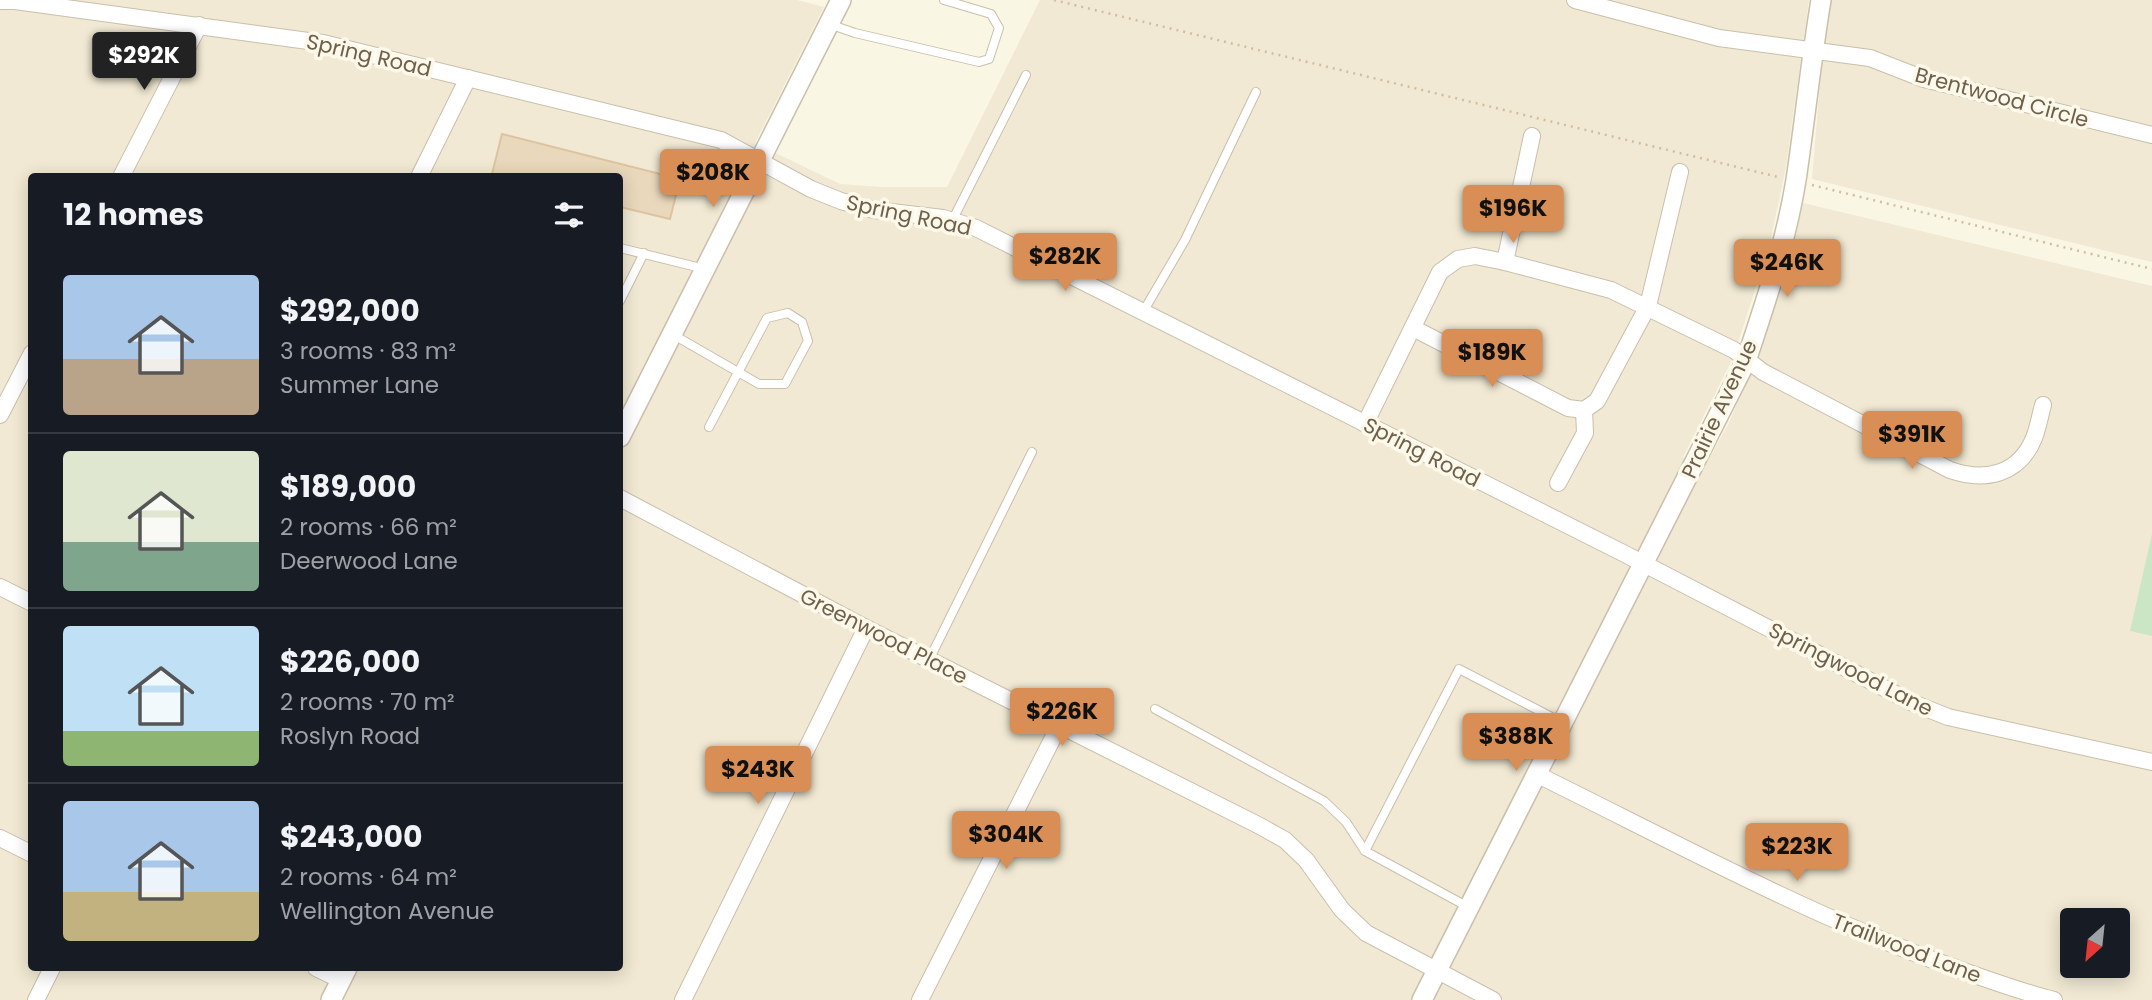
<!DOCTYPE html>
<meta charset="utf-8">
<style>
body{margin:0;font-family:Poppins,sans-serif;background:#242831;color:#f1f3f6;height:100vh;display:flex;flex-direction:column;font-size:26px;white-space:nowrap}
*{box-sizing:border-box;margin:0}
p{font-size:23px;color:#9ea1a6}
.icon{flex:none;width:38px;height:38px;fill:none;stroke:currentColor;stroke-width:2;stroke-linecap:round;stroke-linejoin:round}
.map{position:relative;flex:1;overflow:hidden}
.drawer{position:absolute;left:28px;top:173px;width:595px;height:798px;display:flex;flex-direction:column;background:#171b24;border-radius:7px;box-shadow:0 4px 18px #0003}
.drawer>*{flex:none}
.needle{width:46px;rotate:207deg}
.tools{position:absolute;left:2060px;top:908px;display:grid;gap:14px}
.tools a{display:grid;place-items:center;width:70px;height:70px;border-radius:7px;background:#171b24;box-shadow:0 4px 18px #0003;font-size:35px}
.price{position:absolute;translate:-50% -60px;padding:0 16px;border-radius:7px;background:#d88e54;color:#111;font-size:23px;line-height:46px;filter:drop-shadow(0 2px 4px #0008)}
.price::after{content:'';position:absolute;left:50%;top:42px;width:21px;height:16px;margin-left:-10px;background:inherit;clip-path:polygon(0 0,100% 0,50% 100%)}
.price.on{background:#222;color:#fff}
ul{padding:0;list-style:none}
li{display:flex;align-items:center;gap:21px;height:175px;padding:0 35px}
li+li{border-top:2px solid #363941}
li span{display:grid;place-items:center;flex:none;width:196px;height:140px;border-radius:7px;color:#555}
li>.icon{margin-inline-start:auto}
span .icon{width:84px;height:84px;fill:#fffc;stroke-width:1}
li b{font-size:30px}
h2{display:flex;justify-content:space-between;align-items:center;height:84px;padding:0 35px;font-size:30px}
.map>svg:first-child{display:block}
</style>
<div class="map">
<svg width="2152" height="1000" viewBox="0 0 2152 1000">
<rect width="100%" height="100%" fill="#faf6e4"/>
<g fill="#f1e9d3" fill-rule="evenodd">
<path d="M0,0h797l27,7 -69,136 85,41 42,3h65l93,-187h769l-23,167 -17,80 -36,111 -50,99 19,14 28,-50 58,-150 15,-68 349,83v256l-21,89 21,5v364h-1825l16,-32h277v-791h-588v791h306l-16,32h-322zM2072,920h46v46h-46z"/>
<polygon points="1829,0 2152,0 2152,262 1812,179 1826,11"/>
</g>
<polygon fill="#cbe6c4" points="2152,534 2152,636 2130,631"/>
<polygon fill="#ead8bc" stroke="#ddc4a0" stroke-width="2" points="502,134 680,179 670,219 620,207 620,177 501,177 492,174"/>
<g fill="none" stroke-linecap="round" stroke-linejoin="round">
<defs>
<g id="service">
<polyline points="829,24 855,33 979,62 989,59 999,28 991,14 944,0"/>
<polyline points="952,221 1026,75"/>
<polyline points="620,248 705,269"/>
<polyline points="620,301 644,253"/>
<polyline points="1143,312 1185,240 1256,92"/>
<polyline points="672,334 759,384 785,384 808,341 802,322 788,313 767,318 709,427"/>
<polyline points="929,660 1032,452"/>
<polyline points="1155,709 1324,801 1346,822 1365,851 1470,908"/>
<polyline points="1365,851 1459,669 1563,723"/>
</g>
<g id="minor">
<polyline points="1575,0 1719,38 1870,58 1924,79 2152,135"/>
<polyline points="0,1 15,1 323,43 721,140 811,189 841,201 874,210 943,218 976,228 1625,554 1913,703 1948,717 2152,762"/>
<polyline points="121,177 199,25"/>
<polyline points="419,177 468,78"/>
<polyline points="1505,262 1532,136"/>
<polyline points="1413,328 1568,408 1584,410 1597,401 1648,306 1680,172"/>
<polyline points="0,415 32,353"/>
<path d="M1365,424l75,-152 18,-13 17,-3 30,6 106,28 123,60 29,22 187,98c35,12 69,5 84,-32 4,-10 6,-22 9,-33"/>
<polyline points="1558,483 1585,433 1584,410"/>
<polyline points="620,498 866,628 1260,826 1285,840 1306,860 1342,910 1366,933 1493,1000"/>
<polyline points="0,587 32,603"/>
<path d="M1538,775c130,64 259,134 395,185 40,14 81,30 121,40"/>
<polyline points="0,838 32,854"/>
<polyline points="316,968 341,980"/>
<polyline points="36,1000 52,968"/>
<polyline points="683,1000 866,628"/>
<polyline points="920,1000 1059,726"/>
</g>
<g id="tertiary">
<polyline points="620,437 841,0"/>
<polyline points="331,1000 347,968"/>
<path d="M1422,1000l324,-639c20,-60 40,-119 50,-181 9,-60 15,-120 25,-180"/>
</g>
</defs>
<use href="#service" stroke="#c9bfab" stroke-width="10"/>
<use href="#minor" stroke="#c9bfab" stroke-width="18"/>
<use href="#tertiary" stroke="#c9bfab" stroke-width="22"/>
<g stroke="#d1bea2" stroke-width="2.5" stroke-dasharray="2 5" stroke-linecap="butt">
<polyline points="1054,0 1778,177"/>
<polyline points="1812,185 2152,269"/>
</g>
<use href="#service" stroke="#fff" stroke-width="8"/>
<use href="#minor" stroke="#fff" stroke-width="16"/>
<use href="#tertiary" stroke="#fff" stroke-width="19"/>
</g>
<g text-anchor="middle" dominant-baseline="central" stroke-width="7" stroke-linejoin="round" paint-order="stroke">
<g font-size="21" fill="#6f604c" stroke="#fdf9ea">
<text transform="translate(369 55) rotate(13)">Spring Road</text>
<text transform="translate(2002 97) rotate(15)">Brentwood Circle</text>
<text transform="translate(909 215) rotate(12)">Spring Road</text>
<text transform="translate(1719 409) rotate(-65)">Prairie Avenue</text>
<text transform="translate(1422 452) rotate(27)">Spring Road</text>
<text transform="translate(884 636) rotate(27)">Greenwood Place</text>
<text transform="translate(1851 669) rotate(27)">Springwood Lane</text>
<text transform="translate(1907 948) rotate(21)">Trailwood Lane</text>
</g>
</g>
</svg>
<div class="tools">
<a><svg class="needle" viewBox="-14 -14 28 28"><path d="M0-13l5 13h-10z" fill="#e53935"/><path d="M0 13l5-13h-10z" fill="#9ea1a6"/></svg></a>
</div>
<b class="price on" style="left:144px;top:92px">$292K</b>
<b class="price" style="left:713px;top:209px">$208K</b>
<b class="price" style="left:1513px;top:245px">$196K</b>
<b class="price" style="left:1065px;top:293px">$282K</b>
<b class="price" style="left:1787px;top:299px">$246K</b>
<b class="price" style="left:1492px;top:389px">$189K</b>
<b class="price" style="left:1912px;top:471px">$391K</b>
<b class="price" style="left:1062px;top:748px">$226K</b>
<b class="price" style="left:1516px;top:773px">$388K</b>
<b class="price" style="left:758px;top:806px">$243K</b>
<b class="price" style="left:1006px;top:871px">$304K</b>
<b class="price" style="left:1797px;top:883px">$223K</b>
<section class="drawer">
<h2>12 homes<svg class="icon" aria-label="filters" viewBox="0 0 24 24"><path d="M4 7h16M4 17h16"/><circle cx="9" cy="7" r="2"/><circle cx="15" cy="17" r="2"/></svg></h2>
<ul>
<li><span style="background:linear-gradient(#a9c7e8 60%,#b9a48a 0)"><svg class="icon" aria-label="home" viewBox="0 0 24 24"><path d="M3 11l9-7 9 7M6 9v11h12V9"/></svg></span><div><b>$292,000</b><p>3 rooms · 83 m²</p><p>Summer Lane</p></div></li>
<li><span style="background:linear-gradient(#dfe7d0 65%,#7fa58c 0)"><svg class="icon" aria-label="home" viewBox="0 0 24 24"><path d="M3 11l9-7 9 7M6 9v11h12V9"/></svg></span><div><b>$189,000</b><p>2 rooms · 66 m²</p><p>Deerwood Lane</p></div></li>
<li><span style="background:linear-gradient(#bfe0f5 75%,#8fb573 0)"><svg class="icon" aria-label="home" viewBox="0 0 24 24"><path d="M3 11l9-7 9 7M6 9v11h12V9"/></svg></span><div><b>$226,000</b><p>2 rooms · 70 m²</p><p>Roslyn Road</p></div></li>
<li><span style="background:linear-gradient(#a9c7e8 65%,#c2b280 0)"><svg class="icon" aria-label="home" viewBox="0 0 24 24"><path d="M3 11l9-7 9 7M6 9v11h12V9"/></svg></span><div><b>$243,000</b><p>2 rooms · 64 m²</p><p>Wellington Avenue</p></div></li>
</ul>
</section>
</div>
